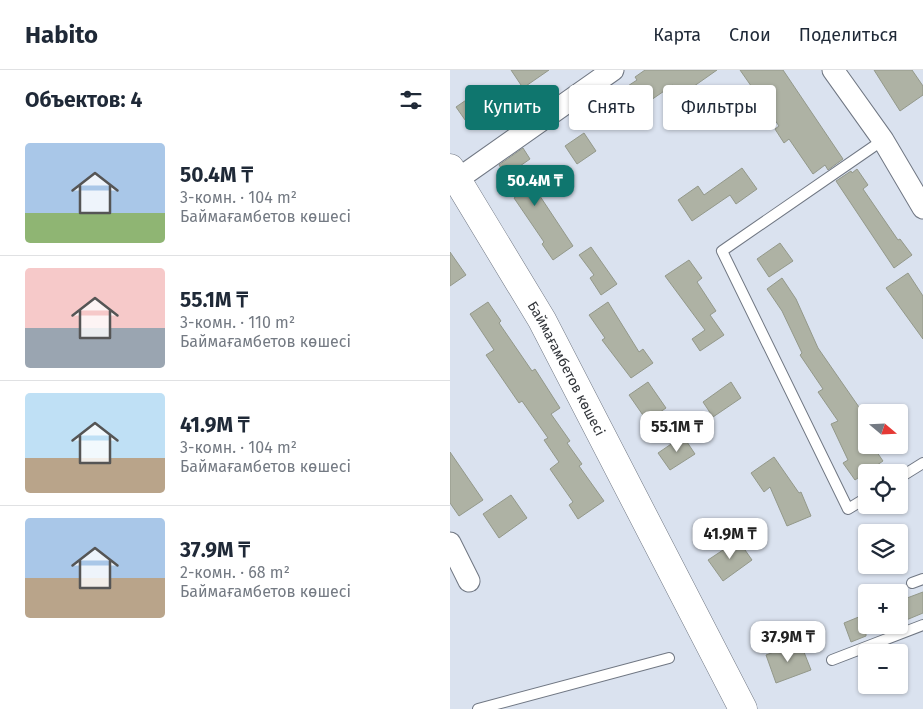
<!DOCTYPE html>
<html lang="ru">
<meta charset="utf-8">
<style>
body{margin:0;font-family:"Fira Sans",sans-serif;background:#f6f6f7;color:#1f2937;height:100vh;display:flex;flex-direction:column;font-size:19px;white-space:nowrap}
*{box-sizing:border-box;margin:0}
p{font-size:16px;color:#747a83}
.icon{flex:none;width:28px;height:28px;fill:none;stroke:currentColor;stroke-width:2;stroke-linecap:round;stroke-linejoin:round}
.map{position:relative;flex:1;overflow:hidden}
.side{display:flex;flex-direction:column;background:#fff;width:450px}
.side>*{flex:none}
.banner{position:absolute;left:15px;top:15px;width:382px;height:45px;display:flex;gap:10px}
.needle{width:32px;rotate:109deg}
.fabs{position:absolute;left:408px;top:334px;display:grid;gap:10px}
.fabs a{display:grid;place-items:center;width:50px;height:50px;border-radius:5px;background:#fff;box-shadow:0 1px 4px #0004;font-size:25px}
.price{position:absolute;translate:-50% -42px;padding:0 11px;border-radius:10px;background:#fff;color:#222;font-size:16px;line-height:32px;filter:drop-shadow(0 1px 2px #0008)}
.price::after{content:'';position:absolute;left:50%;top:30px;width:15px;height:11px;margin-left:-8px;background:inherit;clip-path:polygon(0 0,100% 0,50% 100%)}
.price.current{background:#0f766e;color:#fff}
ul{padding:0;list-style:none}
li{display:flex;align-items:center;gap:15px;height:125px;padding:0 25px}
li+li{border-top:1px solid #e0e1e3}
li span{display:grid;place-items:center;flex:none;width:140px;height:100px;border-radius:5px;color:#555}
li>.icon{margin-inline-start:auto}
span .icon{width:60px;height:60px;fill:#fffc;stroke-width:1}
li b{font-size:21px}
h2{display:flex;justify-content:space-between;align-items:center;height:60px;padding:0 25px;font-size:21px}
.tag{padding:0 18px;border-radius:5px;background:#fff;box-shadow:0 1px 4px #0004;font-size:18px;line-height:45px}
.tag.current{background:#0f766e;color:#fff}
header{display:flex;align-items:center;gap:30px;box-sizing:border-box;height:70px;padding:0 25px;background:#fff;border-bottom:1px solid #e0e1e3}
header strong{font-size:24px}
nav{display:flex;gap:28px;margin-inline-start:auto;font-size:18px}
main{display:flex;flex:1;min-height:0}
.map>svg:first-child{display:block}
</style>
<header>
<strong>Habito</strong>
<nav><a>Карта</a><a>Слои</a><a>Поделиться</a></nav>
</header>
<main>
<section class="side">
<h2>Объектов: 4<svg class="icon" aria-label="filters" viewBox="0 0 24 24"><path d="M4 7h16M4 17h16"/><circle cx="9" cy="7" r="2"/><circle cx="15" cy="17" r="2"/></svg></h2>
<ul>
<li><span style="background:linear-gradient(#a9c7e8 70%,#8fb573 0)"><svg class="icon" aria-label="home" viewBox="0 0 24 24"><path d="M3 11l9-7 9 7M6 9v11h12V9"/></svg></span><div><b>50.4M ₸</b><p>3-комн. · 104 m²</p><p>Баймағамбетов көшесі</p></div></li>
<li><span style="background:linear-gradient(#f6c9c9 60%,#9aa5b1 0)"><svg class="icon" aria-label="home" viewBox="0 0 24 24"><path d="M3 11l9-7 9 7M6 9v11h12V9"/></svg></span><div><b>55.1M ₸</b><p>3-комн. · 110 m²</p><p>Баймағамбетов көшесі</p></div></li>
<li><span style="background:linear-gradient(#bfe0f5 65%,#b9a48a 0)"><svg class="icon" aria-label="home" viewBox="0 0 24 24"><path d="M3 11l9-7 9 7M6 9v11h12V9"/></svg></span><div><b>41.9M ₸</b><p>3-комн. · 104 m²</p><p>Баймағамбетов көшесі</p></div></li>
<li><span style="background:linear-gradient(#a9c7e8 60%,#b9a48a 0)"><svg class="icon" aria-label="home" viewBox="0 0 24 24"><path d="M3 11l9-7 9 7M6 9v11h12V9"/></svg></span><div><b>37.9M ₸</b><p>2-комн. · 68 m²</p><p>Баймағамбетов көшесі</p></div></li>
</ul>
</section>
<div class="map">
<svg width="473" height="639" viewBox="0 0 473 639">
<rect width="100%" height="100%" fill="#dae2ef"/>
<g fill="#aeb2a4" stroke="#93988a">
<polygon points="61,0 99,0 73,18"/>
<polygon points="195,0 267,0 230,26 223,15 201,30 198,25 169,45 158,29 187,10 185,7"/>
<polygon points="290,0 333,0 393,89 378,100 375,95 363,104 339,69 334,73 325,59 329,56"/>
<polygon points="424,0 462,0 473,16 473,25 450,41"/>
<polygon points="22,26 36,46 20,57 6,37"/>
<polygon points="134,63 146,81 127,94 115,76"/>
<polygon points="73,78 80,89 70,96 123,176 103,190 92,174 94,172 64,128 69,124 49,95"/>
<polygon points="292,98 307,119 286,134 280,125 242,151 228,130 248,116 254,125"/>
<polygon points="407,99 418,115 413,119 448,170 450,169 462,185 444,198 386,111 401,101 402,103"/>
<polygon points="330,173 343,191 319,207 307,189"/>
<polygon points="141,177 167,214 151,225 140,208 144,205 129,185"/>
<polygon points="0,182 16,205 0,216"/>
<polygon points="239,190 252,208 247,212 266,241 260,245 274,265 250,281 242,269 255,260 215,206"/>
<polygon points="458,203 473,226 473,269 436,218"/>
<polygon points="332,208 346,229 368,278 411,340 416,337 416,375 422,375 433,391 405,410 393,393 398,390 381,354 388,351 368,322 373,319 350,285 352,283 332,241 317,219"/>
<polygon points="38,232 51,251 49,253 82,301 85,299 110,338 101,344 120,371 117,373 132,394 129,396 154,431 128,449 119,435 123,432 100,399 109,392 94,370 98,368 72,331 69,333 36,285 44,280 20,244"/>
<polygon points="158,232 189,282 193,279 203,293 181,308 152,270 155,268 139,245"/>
<polygon points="198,312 216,338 197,351 179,325"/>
<polygon points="281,312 291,328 263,347 253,332"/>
<polygon points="233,366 245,384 220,400 208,383"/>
<polygon points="0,382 33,430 9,446 0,433"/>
<polygon points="324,387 349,423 351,422 361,446 337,456 320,417 314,422 301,403"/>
<polygon points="61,425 77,448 49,468 33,444"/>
<polygon points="288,470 302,490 273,511 258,490"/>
<polygon points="473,522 473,543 449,553 449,531"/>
<polygon points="416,544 416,566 401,572 394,553"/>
<polygon points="350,572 361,600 326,613 316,585"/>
</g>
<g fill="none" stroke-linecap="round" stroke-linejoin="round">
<defs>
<g id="lane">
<polyline points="449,408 473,393"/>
<polyline points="416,428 398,439 272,181 433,70"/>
<polyline points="462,513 473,509"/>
<polyline points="382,590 473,555"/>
<polyline points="28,639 219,588"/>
</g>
<g id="street">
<polyline points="383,0 433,70 473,138"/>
<polyline points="8,109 163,0"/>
<polyline points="0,473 19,511"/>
</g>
<g id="secondary">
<path id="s1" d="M0,98l92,152 201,389"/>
</g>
</defs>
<use href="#lane" stroke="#707783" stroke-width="12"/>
<use href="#street" stroke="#707783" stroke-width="23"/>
<use href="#secondary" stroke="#707783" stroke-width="29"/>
<use href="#lane" stroke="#fff" stroke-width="10"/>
<use href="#street" stroke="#fff" stroke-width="21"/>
<use href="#secondary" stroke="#fff" stroke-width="28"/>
</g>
<g text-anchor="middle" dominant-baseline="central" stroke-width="4" stroke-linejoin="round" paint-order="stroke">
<g font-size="14" fill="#313439" stroke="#dae2ef">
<text stroke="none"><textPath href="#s1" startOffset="232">Баймағамбетов көшесі</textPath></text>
</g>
</g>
</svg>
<div class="fabs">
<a><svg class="needle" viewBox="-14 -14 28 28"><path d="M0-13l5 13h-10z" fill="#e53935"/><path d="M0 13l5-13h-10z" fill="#747a83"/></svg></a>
<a><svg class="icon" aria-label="locate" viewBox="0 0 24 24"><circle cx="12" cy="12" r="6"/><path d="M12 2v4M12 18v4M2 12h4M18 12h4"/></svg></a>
<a><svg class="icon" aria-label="layers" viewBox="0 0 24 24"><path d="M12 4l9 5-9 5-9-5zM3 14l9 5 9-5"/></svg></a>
<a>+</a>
<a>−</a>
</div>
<b class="price current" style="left:85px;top:137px">50.4M ₸</b>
<b class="price" style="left:227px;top:383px">55.1M ₸</b>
<b class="price" style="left:280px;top:490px">41.9M ₸</b>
<b class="price" style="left:338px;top:593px">37.9M ₸</b>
<div class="banner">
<a class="tag current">Купить</a>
<a class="tag">Снять</a>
<a class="tag">Фильтры</a>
</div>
</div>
</main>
